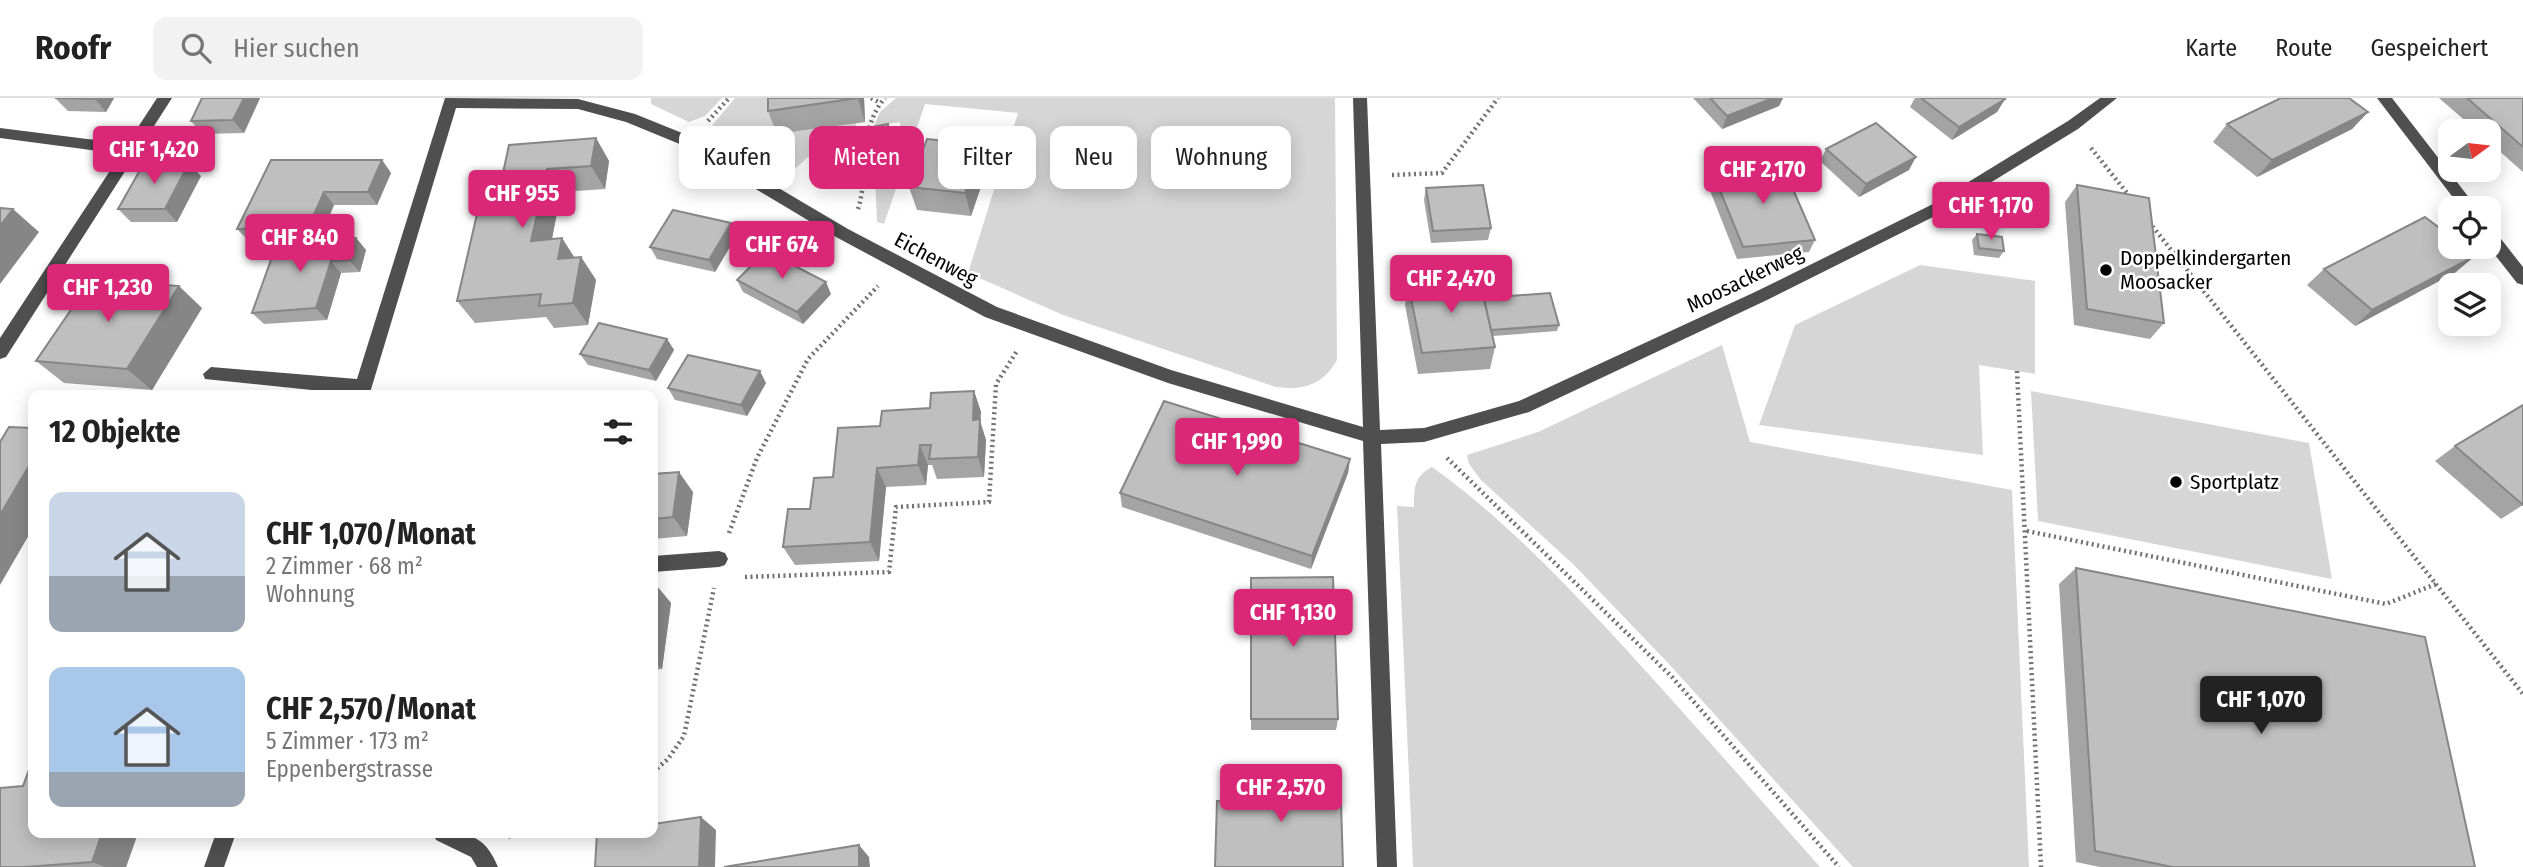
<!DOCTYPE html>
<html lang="de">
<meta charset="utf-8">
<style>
body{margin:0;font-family:"Fira Sans Condensed",sans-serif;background:#f2f2f2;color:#222;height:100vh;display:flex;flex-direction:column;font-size:26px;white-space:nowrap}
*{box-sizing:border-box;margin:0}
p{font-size:23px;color:#767676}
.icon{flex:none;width:38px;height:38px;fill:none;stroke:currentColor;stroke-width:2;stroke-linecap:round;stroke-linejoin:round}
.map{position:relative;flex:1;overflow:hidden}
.drawer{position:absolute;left:28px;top:292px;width:630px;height:448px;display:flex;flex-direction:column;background:#fff;border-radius:14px;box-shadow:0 4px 18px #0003}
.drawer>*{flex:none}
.banner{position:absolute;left:679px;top:28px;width:665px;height:63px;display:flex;gap:14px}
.needle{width:46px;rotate:75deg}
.tools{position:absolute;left:2438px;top:21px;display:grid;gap:14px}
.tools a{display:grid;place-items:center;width:63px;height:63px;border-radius:14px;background:#fff;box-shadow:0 4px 18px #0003;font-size:35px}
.price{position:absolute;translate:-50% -60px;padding:0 16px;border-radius:7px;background:#db2777;color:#fff;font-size:23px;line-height:46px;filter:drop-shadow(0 2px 4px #0008)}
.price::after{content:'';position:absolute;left:50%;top:42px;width:21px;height:16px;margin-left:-10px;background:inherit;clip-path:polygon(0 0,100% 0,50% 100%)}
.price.active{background:#222;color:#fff}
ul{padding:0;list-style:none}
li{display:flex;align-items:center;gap:21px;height:175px;padding:0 21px}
li span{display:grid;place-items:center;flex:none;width:196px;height:140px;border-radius:14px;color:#555}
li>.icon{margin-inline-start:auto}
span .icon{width:84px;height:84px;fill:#fffc;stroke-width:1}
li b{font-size:30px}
h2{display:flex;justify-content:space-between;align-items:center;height:84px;padding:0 21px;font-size:30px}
.pill{padding:0 24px;border-radius:14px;background:#fff;box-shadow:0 4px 18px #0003;font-size:24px;line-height:63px}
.pill.active{background:#db2777;color:#fff}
header{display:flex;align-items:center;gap:42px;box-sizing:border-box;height:98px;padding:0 35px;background:#fff;border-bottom:2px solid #e0e0e0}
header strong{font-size:33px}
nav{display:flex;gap:38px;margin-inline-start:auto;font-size:24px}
.search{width:490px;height:63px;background:#f2f2f2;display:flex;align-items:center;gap:18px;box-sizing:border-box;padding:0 24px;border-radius:14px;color:#767676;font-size:26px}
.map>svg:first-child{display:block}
</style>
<header>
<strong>Roofr</strong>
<div class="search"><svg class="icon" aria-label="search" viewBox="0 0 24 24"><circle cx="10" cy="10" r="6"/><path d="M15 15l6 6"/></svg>Hier suchen</div>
<nav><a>Karte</a><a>Route</a><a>Gespeichert</a></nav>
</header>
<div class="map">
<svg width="2523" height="769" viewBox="0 0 2523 769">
<rect width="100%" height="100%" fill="#fff"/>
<g fill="#d6d6d6">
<polygon points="651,0 722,0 705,18 689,24 651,6"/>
<polygon points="735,0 777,0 778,36 856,25 859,76 854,84 808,59 787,78 709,36 713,26"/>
<path d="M896,0h439l2,262c-14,25 -34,31 -61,27l-213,-72 -95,-42 50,-160 -93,-9 -41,120 -7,-2 -2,-46 18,-4 -3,-33 12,-2 -2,-15 -26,4 6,-14z"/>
<polygon points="1920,167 2035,183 2035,276 1979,267 1983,357 1759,327 1795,227"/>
<polygon points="1722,247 1750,344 2012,392 2029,769 1853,769 1668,565 1574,467 1481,382 1469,366 1467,357 1538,334"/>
<polygon points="2031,293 2309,345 2332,481 2038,423"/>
<path d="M1432,369c67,48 123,106 179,166 71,77 140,156 209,234h-407l-16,-361 17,1c0,-19 0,-31 18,-40z"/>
</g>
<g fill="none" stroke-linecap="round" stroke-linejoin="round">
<g stroke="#717171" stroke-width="4.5" stroke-dasharray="2 3.5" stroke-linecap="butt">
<polyline points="871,0 879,4"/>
<polyline points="708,23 729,0"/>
<polyline points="2091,50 2131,100"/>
<polyline points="1392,77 1442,75 1498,0"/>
<path d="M858,111c12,-38 -1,-79 27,-111"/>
<polyline points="2149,124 2523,596"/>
<polyline points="2017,273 2041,769"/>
<polyline points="1447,360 1672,579 1839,769"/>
<polyline points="2027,433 2386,506 2436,486"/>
<polyline points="729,435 757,360 808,261 878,188"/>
<polyline points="745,479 889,474 896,409 989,404 996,286 1017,253"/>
<polyline points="653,674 668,661 684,638 714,490"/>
<polyline points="508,739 517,735"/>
</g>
<g fill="#4f4f4f" fill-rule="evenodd">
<polygon points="157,0 172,0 6,259 0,261 0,240 121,56 0,40 0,30 127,46"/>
<polygon points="445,0 578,1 635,16 692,39 848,131 997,209 1171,272 1363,329 1353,0 1367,0 1380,332 1424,330 1519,303 1755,194 1931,107 2068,23 2100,0 2117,0 2078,31 1941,115 1767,202 1529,314 1424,344 1381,346 1397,769 1377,769 1363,343 1168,285 985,219 836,139 682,47 626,24 578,11 456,10 369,298 205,281 203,276 211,269 357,281"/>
<polygon points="2377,0 2392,0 2477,110 2461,110"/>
<polygon points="2488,130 2494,132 2523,169 2523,187 2517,185 2488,148"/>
<polygon points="719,453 725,455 728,461 725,467 719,469 653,474 653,458"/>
<polygon points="216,735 236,735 224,769 204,769"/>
<path d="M433,735c34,0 51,0 65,34h-21l-6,-10 -35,-17z"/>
</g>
</g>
<g fill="#a4a4a4">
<polygon points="55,0 114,0 106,14 68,13"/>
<polygon points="260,0 244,35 202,36 191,23"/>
<polygon points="768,0 864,0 865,24 777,36 768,13"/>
<polygon points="1693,0 1783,0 1779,8 1722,31"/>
<polygon points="1915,0 2003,0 2005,1 1997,14 1952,42 1910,9"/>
<polygon points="2439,0 2523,0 2523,74 2488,43 2488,33 2477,33"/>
<polygon points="2368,14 2352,31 2257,79 2213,44 2227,26"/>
<polygon points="890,33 893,74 876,77 874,70"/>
<polygon points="596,40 609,63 605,91 561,94 552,141 562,140 575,160 581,159 596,182 588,227 554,230 546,219 475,225 457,203 500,89"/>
<polygon points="982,47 987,71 971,118 917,112 909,89"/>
<polygon points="1826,51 1909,72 1859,99 1820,63"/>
<polygon points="382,62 391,75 377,107 334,107 319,142 356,140 366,152 360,174 341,175 327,222 264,226 252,215 313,143 249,143 237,131"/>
<polygon points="1712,73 1815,142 1809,154 1737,161 1707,85"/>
<polygon points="201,78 177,124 131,124 118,111"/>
<polygon points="2077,87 2164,225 2150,241 2074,227 2065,104"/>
<polygon points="1426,90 1491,130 1488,142 1431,145 1424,102"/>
<polygon points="731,125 737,137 715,174 657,161 650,149"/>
<polygon points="1977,136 2004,153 1999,160 1974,157 1972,142"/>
<polygon points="2324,171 2456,174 2355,228 2307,187"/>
<polygon points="737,182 831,196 803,226 743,194"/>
<polygon points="1408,185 1559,227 1557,233 1493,238 1495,249 1490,271 1418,276 1405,207"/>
<polygon points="202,210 152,292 64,285 36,263"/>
<polygon points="667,241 674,252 656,283 588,267 580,256"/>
<polygon points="766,285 747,318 675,302 668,290"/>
<polygon points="974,293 981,314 980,323 986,342 984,379 937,381 932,367 928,367 926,387 886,389 879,463 795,467 783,449 833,379 880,328 930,310"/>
<polygon points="2455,348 2523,407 2501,421 2435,363"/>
<polygon points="1350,361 1348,375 1311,471 1122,409 1120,395"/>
<polygon points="653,376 693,394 687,438 653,441"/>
<polygon points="2076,470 2475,769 2100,769 2076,764 2059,486"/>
<polygon points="1251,480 1338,621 1336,632 1251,632"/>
<polygon points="656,487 671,505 662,571 653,572 653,488"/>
<polygon points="33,735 138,735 126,769 0,769"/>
</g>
<g fill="#868686">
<polygon points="94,0 114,0 106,14"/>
<polygon points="244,0 260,0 244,35 233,22"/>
<polygon points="858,0 864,0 865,24"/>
<polygon points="1773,0 1783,0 1779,8 1722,31 1727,18"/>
<polygon points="2005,1 1997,14 1952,42 1959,29"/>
<polygon points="2368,14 2352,31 2257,79 2272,62"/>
<polygon points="888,26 890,33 893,74 891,68"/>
<polygon points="596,40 609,63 605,91 591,68"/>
<polygon points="982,47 987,71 971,118 965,95"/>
<polygon points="1916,59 1909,72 1859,99 1866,86"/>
<polygon points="382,62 391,75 377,107 368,94"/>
<polygon points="189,65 201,78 177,124 165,111"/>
<polygon points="547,71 561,94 547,166 531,143"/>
<polygon points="324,94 334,107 319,143 308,130"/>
<polygon points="13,111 39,134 0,186 0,128"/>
<polygon points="731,125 737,137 715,174 709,162"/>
<polygon points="356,140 366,152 360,174 349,162"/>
<polygon points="562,140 576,163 558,161"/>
<polygon points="2475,158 2456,174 2355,228 2372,212"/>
<polygon points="581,159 596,182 588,227 573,205"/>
<polygon points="331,163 341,175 327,222 316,210"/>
<polygon points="826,184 831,196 803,226 797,214"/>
<polygon points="179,188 202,210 152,292 127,271"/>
<polygon points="667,241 674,252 656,283 649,272"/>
<polygon points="760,273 766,285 747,318 741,307"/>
<polygon points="974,293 981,314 980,323 986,342 984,379 978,359 973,322"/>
<polygon points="920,347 928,367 926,387 918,367"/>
<polygon points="33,361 33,430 0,487 0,417"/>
<polygon points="1350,361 1348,375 1311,471 1312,458"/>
<polygon points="877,370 886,389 879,463 870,444"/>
<polygon points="679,374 693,394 687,438 673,419"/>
<polygon points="656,487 671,505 662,571 653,561 653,512"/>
<polygon points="653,613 657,618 653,634"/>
<polygon points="701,719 716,732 715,769 699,769"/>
<polygon points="102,735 138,735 126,769 105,769 92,764"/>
<polygon points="859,747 869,759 870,769 859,769"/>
</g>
<g fill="#bfbfbf" stroke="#868686" stroke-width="2">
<polygon points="55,0 94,0 94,1"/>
<polygon points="202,0 244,0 233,22 191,23"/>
<polygon points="768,0 858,0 768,13"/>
<polygon points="1710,0 1773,0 1727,18"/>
<polygon points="1921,0 2003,0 2005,1 1959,29"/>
<polygon points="2281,0 2349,0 2368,14 2272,62 2227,26"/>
<polygon points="2467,0 2523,0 2523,49"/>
<polygon points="1876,25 1916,59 1866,86 1826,51"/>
<polygon points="888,26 891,68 874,70 872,29"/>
<polygon points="596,40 591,68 547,71 531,143 562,140 558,161 581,159 573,205 539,208 541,196 457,203 483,90 500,89 509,47"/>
<polygon points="927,41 982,47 965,95 909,89"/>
<polygon points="271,62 382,62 368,94 324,94 308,130 237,131"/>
<polygon points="144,65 189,65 165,111 118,111"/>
<polygon points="1782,66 1815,142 1743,149 1712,73"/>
<polygon points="1483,87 1491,130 1433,133 1426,90"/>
<polygon points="2077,87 2149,100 2164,225 2087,211"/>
<polygon points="0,110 13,111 0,128"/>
<polygon points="673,112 731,125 709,162 650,149"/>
<polygon points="2425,119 2450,138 2450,149 2464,149 2475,158 2372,212 2324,171"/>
<polygon points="1977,136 2002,139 2004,153 1979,150"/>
<polygon points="356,140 349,162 331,163 316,210 252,215 277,145"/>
<polygon points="766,153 826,184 797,214 737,182"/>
<polygon points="1479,179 1495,249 1422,255 1408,185"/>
<polygon points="92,181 179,188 127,271 36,263"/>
<polygon points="1550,195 1559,227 1491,232 1484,200"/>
<polygon points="599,225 667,241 649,272 580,256"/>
<polygon points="688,257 760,273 741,307 668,290"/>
<polygon points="974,293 973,322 980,321 978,359 929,361 931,347 920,347 918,367 877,370 870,444 783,449 788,411 810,411 814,380 833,379 838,330 880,328 882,313 930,310 931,295"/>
<polygon points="1164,303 1350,361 1312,458 1120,395"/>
<polygon points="2523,307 2523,407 2455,348"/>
<polygon points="9,329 33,330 33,361 0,417 0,344"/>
<polygon points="679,374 673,419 653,421 653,376"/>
<polygon points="2076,470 2425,539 2475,769 2172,769 2095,753"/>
<polygon points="1333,479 1338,621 1251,621 1251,480"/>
<polygon points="656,487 653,512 653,488"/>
<polygon points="33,661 33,735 102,735 92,764 25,769 0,769 0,690 23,688"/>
<polygon points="1258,670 1323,671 1324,705 1341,705 1343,769 1215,769 1217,703 1258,704"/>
<polygon points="701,719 699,769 595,769 597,735 653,735 653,726"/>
<polygon points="859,747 859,769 724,769"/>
</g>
<g fill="#000" stroke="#fff" stroke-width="2.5">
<circle cx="2106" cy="172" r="7"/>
<circle cx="2176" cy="384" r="7"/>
</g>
<g text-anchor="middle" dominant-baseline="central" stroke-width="5" stroke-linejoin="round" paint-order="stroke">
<g font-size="21" fill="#000" stroke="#fff" text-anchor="start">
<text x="2120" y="160">Doppelkindergarten<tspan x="2120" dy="24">Moosacker</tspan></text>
<text x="2190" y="384">Sportplatz</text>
</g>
<g font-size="21" fill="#000" stroke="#fff">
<text transform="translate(936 161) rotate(28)">Eichenweg</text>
<text transform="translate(1745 181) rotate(-26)">Moosackerweg</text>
</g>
</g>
</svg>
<div class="tools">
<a><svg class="needle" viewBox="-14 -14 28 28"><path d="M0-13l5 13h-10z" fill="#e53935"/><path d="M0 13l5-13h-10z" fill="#767676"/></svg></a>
<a><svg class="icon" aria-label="locate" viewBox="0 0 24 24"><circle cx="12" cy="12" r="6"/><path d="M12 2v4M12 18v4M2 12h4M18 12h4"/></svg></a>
<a><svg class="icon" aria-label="layers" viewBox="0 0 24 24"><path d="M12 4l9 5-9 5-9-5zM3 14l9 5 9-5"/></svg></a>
</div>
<b class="price" style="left:154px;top:88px">CHF 1,420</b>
<b class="price" style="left:1763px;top:108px">CHF 2,170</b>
<b class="price" style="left:522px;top:132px">CHF 955</b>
<b class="price" style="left:1991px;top:144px">CHF 1,170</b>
<b class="price" style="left:300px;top:176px">CHF 840</b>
<b class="price" style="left:782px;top:183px">CHF 674</b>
<b class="price" style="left:1451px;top:217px">CHF 2,470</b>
<b class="price" style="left:108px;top:226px">CHF 1,230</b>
<b class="price" style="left:1237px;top:380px">CHF 1,990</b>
<b class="price" style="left:1293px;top:551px">CHF 1,130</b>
<b class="price active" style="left:2261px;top:638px">CHF 1,070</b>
<b class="price" style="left:1281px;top:726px">CHF 2,570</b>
<div class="banner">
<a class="pill">Kaufen</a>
<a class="pill active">Mieten</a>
<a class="pill">Filter</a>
<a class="pill">Neu</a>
<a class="pill">Wohnung</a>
</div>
<section class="drawer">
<h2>12 Objekte<svg class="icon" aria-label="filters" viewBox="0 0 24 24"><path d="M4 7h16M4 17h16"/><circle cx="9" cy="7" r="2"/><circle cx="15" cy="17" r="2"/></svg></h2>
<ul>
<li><span style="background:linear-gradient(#c9d6e8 60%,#9aa5b1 0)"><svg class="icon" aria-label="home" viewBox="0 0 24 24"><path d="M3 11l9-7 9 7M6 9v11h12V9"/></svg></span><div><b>CHF 1,070/Monat</b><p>2 Zimmer · 68 m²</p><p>Wohnung</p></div></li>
<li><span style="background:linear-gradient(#a9c7e8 75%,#9aa5b1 0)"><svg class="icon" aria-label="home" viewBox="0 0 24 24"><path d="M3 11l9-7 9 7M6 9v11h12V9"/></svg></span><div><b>CHF 2,570/Monat</b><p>5 Zimmer · 173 m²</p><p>Eppenbergstrasse</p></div></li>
</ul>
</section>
</div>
